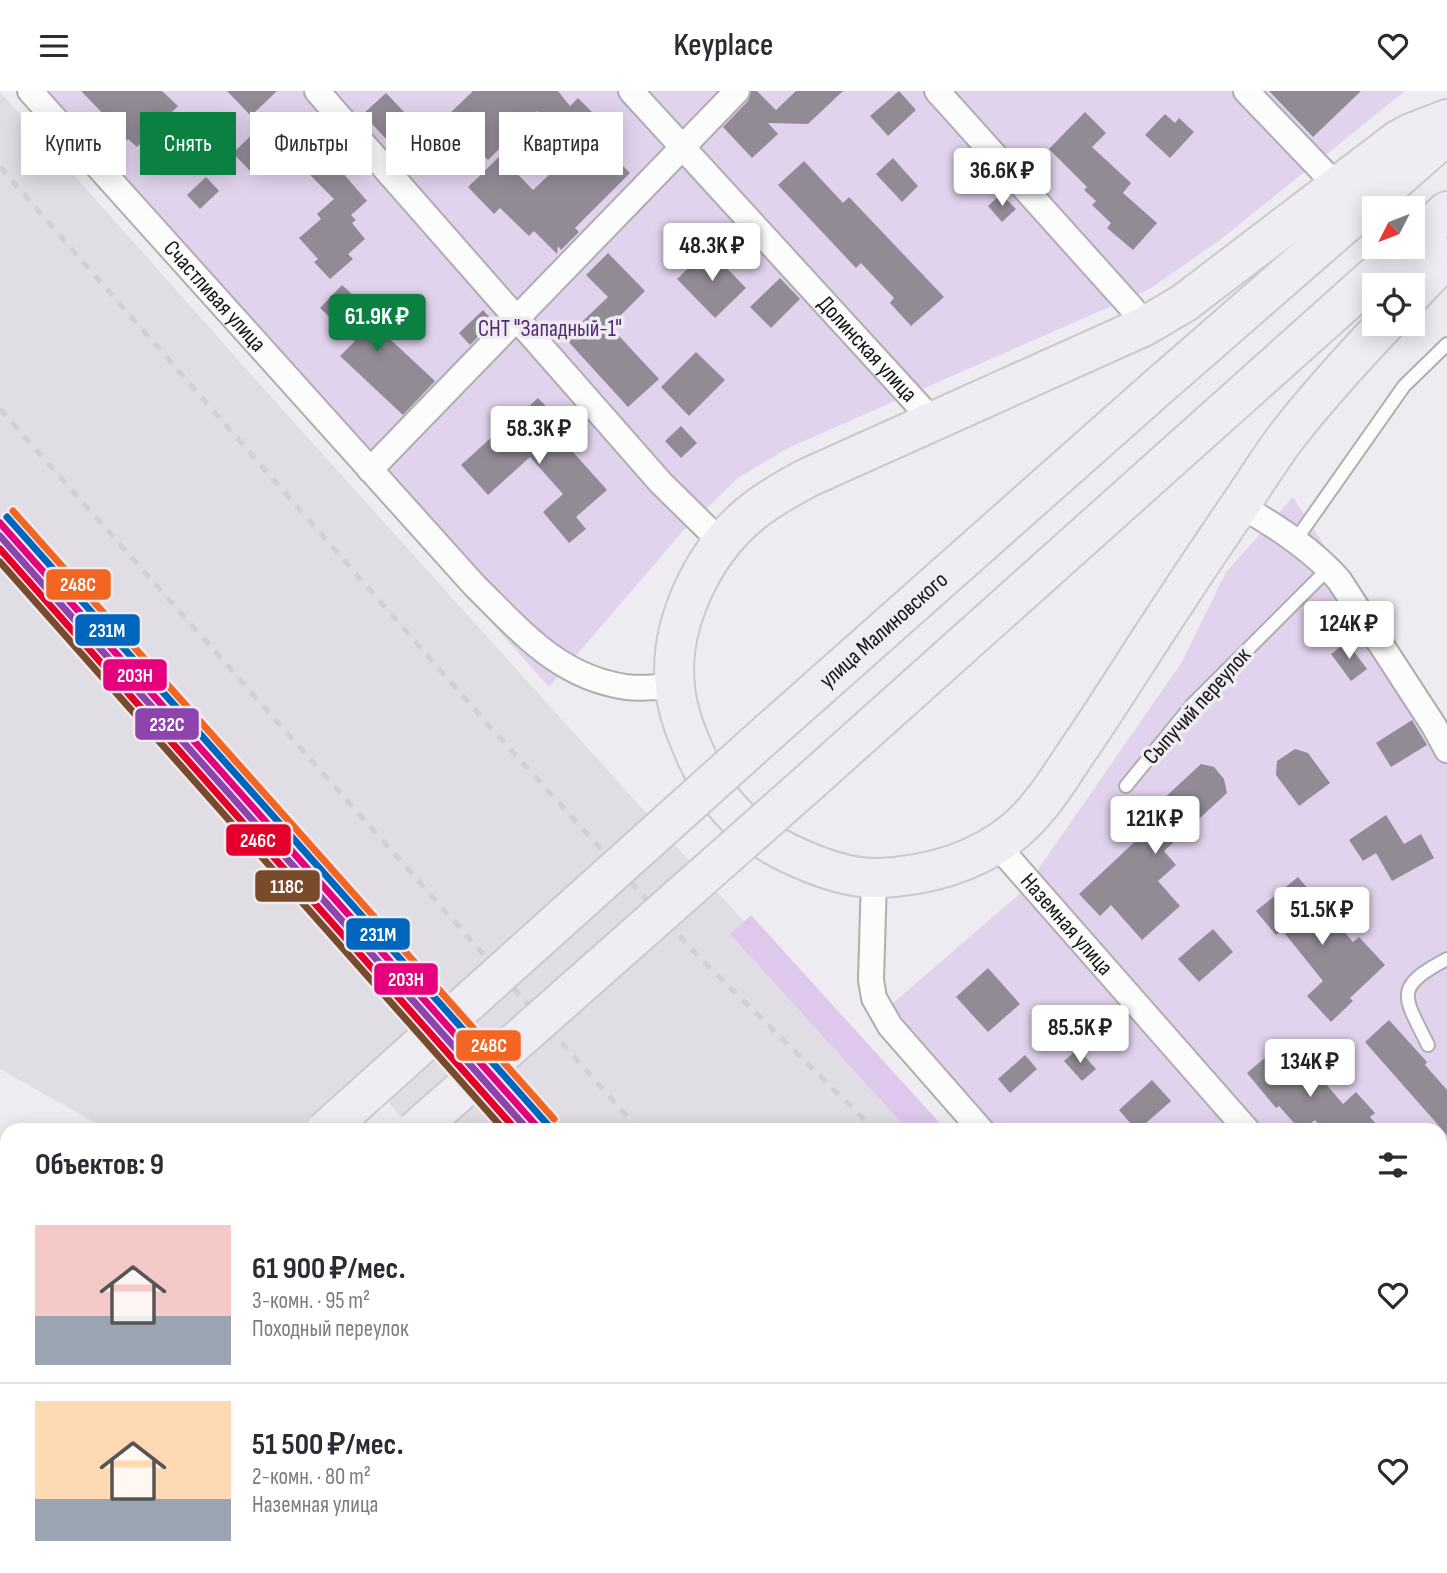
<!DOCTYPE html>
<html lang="ru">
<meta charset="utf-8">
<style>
body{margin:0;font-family:"Sofia Sans Condensed",sans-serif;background:#f2f2f3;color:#2b2b33;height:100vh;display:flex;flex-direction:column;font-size:26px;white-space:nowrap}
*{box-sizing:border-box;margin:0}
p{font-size:23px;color:#7c7c81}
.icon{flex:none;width:38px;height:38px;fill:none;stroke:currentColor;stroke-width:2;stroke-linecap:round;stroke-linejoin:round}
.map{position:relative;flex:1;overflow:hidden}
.sheet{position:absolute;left:0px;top:1032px;width:1447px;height:450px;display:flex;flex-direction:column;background:#fff;border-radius:21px 21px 0 0;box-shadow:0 4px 18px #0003}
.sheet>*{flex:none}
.guide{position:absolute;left:21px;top:21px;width:700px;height:63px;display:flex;gap:14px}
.needle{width:46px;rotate:228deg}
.tools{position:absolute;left:1362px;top:105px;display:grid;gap:14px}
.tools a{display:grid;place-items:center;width:63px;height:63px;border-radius:0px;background:#fff;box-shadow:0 4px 18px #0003;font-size:35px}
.price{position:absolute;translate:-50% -60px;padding:0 16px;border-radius:7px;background:#fff;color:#222;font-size:23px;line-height:46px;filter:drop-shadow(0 2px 4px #0008)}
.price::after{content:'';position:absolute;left:50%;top:42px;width:21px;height:16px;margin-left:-10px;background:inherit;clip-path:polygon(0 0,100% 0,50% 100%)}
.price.current{background:#0b8043;color:#fff}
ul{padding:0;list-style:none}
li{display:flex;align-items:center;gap:21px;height:175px;padding:0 35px}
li+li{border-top:2px solid #e1e1e2}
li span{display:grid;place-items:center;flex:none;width:196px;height:140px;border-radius:0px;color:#555}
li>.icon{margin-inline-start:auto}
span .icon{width:84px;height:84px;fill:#fffc;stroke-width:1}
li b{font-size:30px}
h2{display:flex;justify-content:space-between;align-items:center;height:84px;padding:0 35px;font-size:30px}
.pill{padding:0 24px;border-radius:0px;background:#fff;box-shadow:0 4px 18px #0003;font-size:24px;line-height:63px}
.pill.current{background:#0b8043;color:#fff}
header{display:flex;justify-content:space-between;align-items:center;height:91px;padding:0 35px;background:#fff;font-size:32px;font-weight:600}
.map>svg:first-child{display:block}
</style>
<header><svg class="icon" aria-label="menu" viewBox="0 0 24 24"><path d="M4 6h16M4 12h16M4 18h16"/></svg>Keyplace<svg class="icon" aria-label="heart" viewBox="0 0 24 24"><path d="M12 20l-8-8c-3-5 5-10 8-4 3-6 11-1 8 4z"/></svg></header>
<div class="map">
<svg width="1447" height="1482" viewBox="0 0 1447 1482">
<rect width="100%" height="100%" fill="#eeecf0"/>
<g fill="#e1dde5">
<polygon points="0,1 281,317 932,1039 412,1039 364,983 307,1039 108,1039 0,978"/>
<polygon points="557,1475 1324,1475 1330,1482 564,1482"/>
</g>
<g fill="#e1d3ed">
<polygon points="17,0 1405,0 1220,149 1148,199 788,357 738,387 683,440 549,596"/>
<polygon points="1293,406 1447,644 1447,1482 1360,1482 1354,1475 1440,1475 1440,1040 968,1039 871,931 1023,800 1182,571 1226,481"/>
<polygon points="271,1475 544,1475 550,1482 253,1482"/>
</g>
<polygon fill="#dec9ed" points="751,824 946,1039 908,1039 730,843"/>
<g fill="#928b96">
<polygon points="81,0 162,0 178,15 137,56 128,48 123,53 107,38 113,33"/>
<polygon points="227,0 277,0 251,25"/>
<polygon points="473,0 558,0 570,15 578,7 594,23 587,30 613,58 609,61 630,82 575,137 579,141 561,159 558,155 557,163 534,140 529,145 500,117 494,123 468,96 500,65 533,99 575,59 537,20 488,69 447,25"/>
<polygon points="751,0 757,0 776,19 796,0 843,0 808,33 768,32 778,43 752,67 723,36 748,10"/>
<polygon points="899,0 916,19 888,45 870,25"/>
<polygon points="1269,0 1361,0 1313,46"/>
<polygon points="386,2 425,43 402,65 363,23"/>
<polygon points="1085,21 1106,42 1092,56 1131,92 1123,102 1157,132 1133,159 1107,137 1111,132 1092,114 1096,110 1084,99 1087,96 1049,58"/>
<polygon points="1165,23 1175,32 1179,27 1194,41 1170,67 1145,44"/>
<polygon points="265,31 285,53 253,83 233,62"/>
<polygon points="331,38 349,59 335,73 367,110 351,124 356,129 352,132 365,148 348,163 353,168 330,188 314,171 318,168 299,147 321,128 317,123 334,108 297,71"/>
<polygon points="893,67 918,95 902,111 876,83"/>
<polygon points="804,70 843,112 849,106 944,206 911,235 890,212 894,207 861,172 856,177 778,94"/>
<polygon points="206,86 219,100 200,118 187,104"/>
<polygon points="1001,103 1016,118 1002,131 988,115"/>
<polygon points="708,158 746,197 715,227 677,188"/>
<polygon points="608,162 645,200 618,227 606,231 659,288 628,316 565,247 608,206 586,184"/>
<polygon points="780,187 800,208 771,237 750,216"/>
<polygon points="342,194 369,219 364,224 435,290 403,324 340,265 355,250 320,217"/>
<polygon points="483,219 493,230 470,254 459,242"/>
<polygon points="696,261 725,289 689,325 661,296"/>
<polygon points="538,307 564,334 556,342 607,399 576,426 586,438 569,452 543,421 563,403 530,366 488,404 461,374 494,344 496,346"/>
<polygon points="681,335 697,352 681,367 665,350"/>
<polygon points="1347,551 1367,578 1351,590 1331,563"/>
<polygon points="1412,629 1427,654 1391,676 1376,652"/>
<polygon points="1295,658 1308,662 1330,692 1299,715 1276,684 1277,670"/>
<polygon points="1201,673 1214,676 1224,688 1227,702 1164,760 1176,774 1158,790 1180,815 1142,849 1111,814 1100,825 1079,803 1156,731 1148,722"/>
<polygon points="1386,724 1404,753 1421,743 1434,767 1392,790 1376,762 1363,770 1349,749"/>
<polygon points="1298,786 1353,851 1359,846 1385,874 1350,907 1353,910 1331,931 1307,905 1323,890 1282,839 1276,844 1256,820"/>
<polygon points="1213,838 1233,861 1199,891 1178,868"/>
<polygon points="988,877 1020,913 988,941 956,906"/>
<polygon points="1389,929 1427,971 1425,974 1447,999 1447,1044 1365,951"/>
<polygon points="1078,958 1096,978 1082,990 1064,970"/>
<polygon points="1274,959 1305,997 1319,985 1343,1013 1356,1001 1375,1022 1370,1026 1382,1040 1324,1040 1315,1029 1301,1040 1279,1015 1276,1017 1247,982"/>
<polygon points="1025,964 1037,978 1010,1002 998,988"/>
<polygon points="1152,989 1171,1010 1137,1040 1119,1019"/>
</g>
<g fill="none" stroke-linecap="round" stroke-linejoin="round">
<defs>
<g id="service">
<polyline points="1295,450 1404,295 1447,253"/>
<polyline points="1126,695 1193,613 1328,478"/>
<path d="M1428,954c-24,-49 -36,-57 19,-86"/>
</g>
<g id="minor">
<path id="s1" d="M30,0l445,495c46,45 83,91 151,101 16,2 33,0 49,-1"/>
<polyline points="317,0 661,392 722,452"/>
<path id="s2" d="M631,0l302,330"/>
<polyline points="937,0 1132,217 1145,235"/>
<polyline points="1246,0 1336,94"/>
<polyline points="370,379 737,0"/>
<path d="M1239,414c36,20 73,44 100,75l95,146 13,24"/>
<path id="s3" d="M996,753l252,287"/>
<polyline points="874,787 871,889 874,907 890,935 982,1040"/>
<polyline points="1440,1260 1447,1268"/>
<polyline points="609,1475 616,1482"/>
<polyline points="1365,1475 1371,1482"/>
<polyline points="273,1482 289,1475"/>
</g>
<g id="trunk">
<polyline points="1412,151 1447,120"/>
<polyline points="1412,203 1447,166"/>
<path d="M1385,233c-34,36 -67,72 -98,112 -16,21 -30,44 -45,66 -31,45 -61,90 -90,135 -26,40 -51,80 -78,119 -17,26 -34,53 -58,74 -39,32 -88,46 -138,48 -30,1 -63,-12 -90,-25 -42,-20 -72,-53 -91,-95 -10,-23 -20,-46 -22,-71 -7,-62 28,-134 75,-173 18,-15 37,-25 57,-36l338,-152 39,-23 214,-163 13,-7 36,-14"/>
<path id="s4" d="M770,640l388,-344 289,-252"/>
<polyline points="813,688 1407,156"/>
<polyline points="0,1108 7,1103"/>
<polyline points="0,1324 7,1318"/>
<polyline points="0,1410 7,1404"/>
<polyline points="31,1482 46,1475"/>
</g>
</defs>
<use href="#service" stroke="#afadb0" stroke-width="16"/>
<use href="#minor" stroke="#afadb0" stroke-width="28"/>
<use href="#trunk" stroke="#cac9cb" stroke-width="42"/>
<polyline stroke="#cacacb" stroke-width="4.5" stroke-dasharray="3.5 3.5" stroke-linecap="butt" points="85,1482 109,1475"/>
<use href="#service" stroke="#fcfcfd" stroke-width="12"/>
<use href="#minor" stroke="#fcfcfd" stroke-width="24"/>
<use href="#trunk" stroke="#f0ecf4" stroke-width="38"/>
<g stroke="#d2d1d2" stroke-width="5" stroke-dasharray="9 9" stroke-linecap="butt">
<polyline points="0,76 490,636 700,867 876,1040"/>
<polyline points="0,318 640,1040"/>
<polyline points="1026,1475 1032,1482"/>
<polyline points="1264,1475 1270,1482"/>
</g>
<defs>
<g id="trunk-bridge">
<polyline points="325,1040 770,640"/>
<polyline points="415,1040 813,688"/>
</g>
</defs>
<use href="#trunk-bridge" stroke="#cac9cb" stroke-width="42" stroke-linecap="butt"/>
<use href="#trunk-bridge" stroke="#f0ecf4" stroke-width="38"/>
<defs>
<polyline id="rail-1" points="0,432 541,1040"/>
<polyline id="rail-2" points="0,445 529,1040"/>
<polyline id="rail-3" points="7,426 548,1034"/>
<polyline id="rail-4" points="0,458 517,1040"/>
<polyline id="rail-5" points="13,420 554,1028"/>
<polyline id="rail-6" points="0,471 505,1040"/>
</defs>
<use href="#rail-1" stroke="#eeebf1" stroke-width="12"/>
<use href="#rail-2" stroke="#eeebf1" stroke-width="12"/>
<use href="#rail-3" stroke="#eeebf1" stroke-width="12"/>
<use href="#rail-4" stroke="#eeebf1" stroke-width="12"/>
<use href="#rail-5" stroke="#eeebf1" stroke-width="12"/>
<use href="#rail-6" stroke="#eeebf1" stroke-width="12"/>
<use href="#rail-1" stroke="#e5007d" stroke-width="7"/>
<use href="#rail-2" stroke="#8e44ad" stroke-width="7"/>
<use href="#rail-3" stroke="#0065bd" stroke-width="7"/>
<use href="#rail-4" stroke="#e4002b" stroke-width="7"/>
<use href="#rail-5" stroke="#f26522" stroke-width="7"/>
<use href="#rail-6" stroke="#7a4b2a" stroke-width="7"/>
</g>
<g text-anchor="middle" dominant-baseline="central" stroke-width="7" stroke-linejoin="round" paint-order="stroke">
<g font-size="23" fill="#151416" stroke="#eeebf1">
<text stroke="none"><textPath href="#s1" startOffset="276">Счастливая улица</textPath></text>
<text stroke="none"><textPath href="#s2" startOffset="350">Долинская улица</textPath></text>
<text stroke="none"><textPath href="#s4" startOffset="152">улица Малиновского</textPath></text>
<text transform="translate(1197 615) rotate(-48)">Сыпучий переулок</text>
<text stroke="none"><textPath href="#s3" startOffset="107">Наземная улица</textPath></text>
</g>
<g font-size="23" fill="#562a71" stroke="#eeebf1">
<text x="550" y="238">СНТ "Западный-1"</text>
</g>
</g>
<g stroke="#eeebf1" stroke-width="2.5">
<rect x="45" y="477" width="67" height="33" rx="7" fill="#f26522"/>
<rect x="74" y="522" width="67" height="34" rx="7" fill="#0065bd"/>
<rect x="102" y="567" width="66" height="34" rx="7" fill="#e5007d"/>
<rect x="134" y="616" width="66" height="34" rx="7" fill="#8e44ad"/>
<rect x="225" y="732" width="67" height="34" rx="7" fill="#e4002b"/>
<rect x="254" y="778" width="67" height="34" rx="7" fill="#7a4b2a"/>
<rect x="345" y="826" width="66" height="34" rx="7" fill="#0065bd"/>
<rect x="373" y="871" width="66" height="34" rx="7" fill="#e5007d"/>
<rect x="455" y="938" width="67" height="33" rx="7" fill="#f26522"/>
</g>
<g font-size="19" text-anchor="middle" font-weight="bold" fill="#fff">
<text x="78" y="500">248С</text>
<text x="107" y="546">231М</text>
<text x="135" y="591">203Н</text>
<text x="167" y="640">232C</text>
<text x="258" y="756">246С</text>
<text x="287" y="802">118С</text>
<text x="378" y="850">231М</text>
<text x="406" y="895">203Н</text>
<text x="489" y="961">248С</text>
</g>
</svg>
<div class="tools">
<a><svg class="needle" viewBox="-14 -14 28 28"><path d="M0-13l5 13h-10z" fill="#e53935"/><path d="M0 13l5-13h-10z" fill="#7c7c81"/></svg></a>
<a><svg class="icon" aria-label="locate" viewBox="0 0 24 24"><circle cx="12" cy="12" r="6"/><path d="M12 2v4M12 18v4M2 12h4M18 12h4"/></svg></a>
</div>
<b class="price" style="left:1002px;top:117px">36.6K ₽</b>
<b class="price" style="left:712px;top:192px">48.3K ₽</b>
<b class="price current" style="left:377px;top:263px">61.9K ₽</b>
<b class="price" style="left:539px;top:375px">58.3K ₽</b>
<b class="price" style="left:1349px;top:570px">124K ₽</b>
<b class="price" style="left:1155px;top:765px">121K ₽</b>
<b class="price" style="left:1322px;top:856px">51.5K ₽</b>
<b class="price" style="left:1080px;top:974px">85.5K ₽</b>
<b class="price" style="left:1310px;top:1008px">134K ₽</b>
<div class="guide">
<a class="pill">Купить</a>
<a class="pill current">Снять</a>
<a class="pill">Фильтры</a>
<a class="pill">Новое</a>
<a class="pill">Квартира</a>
</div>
<section class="sheet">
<h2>Объектов: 9<svg class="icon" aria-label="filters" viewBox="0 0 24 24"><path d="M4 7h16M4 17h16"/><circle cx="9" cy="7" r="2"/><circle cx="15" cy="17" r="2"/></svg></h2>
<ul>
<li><span style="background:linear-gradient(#f6c9c9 65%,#9aa5b1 0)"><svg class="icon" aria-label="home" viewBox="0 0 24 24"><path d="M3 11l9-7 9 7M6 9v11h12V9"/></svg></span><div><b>61 900 ₽/мес.</b><p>3-комн. · 95 m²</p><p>Походный переулок</p></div><svg class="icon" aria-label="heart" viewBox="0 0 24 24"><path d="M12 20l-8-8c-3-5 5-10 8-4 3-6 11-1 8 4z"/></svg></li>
<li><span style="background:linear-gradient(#ffd9b3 70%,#9aa5b1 0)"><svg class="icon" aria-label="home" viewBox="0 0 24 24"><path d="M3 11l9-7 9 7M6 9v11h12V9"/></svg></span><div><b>51 500 ₽/мес.</b><p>2-комн. · 80 m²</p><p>Наземная улица</p></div><svg class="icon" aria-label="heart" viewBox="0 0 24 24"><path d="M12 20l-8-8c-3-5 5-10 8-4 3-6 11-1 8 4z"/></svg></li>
</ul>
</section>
</div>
